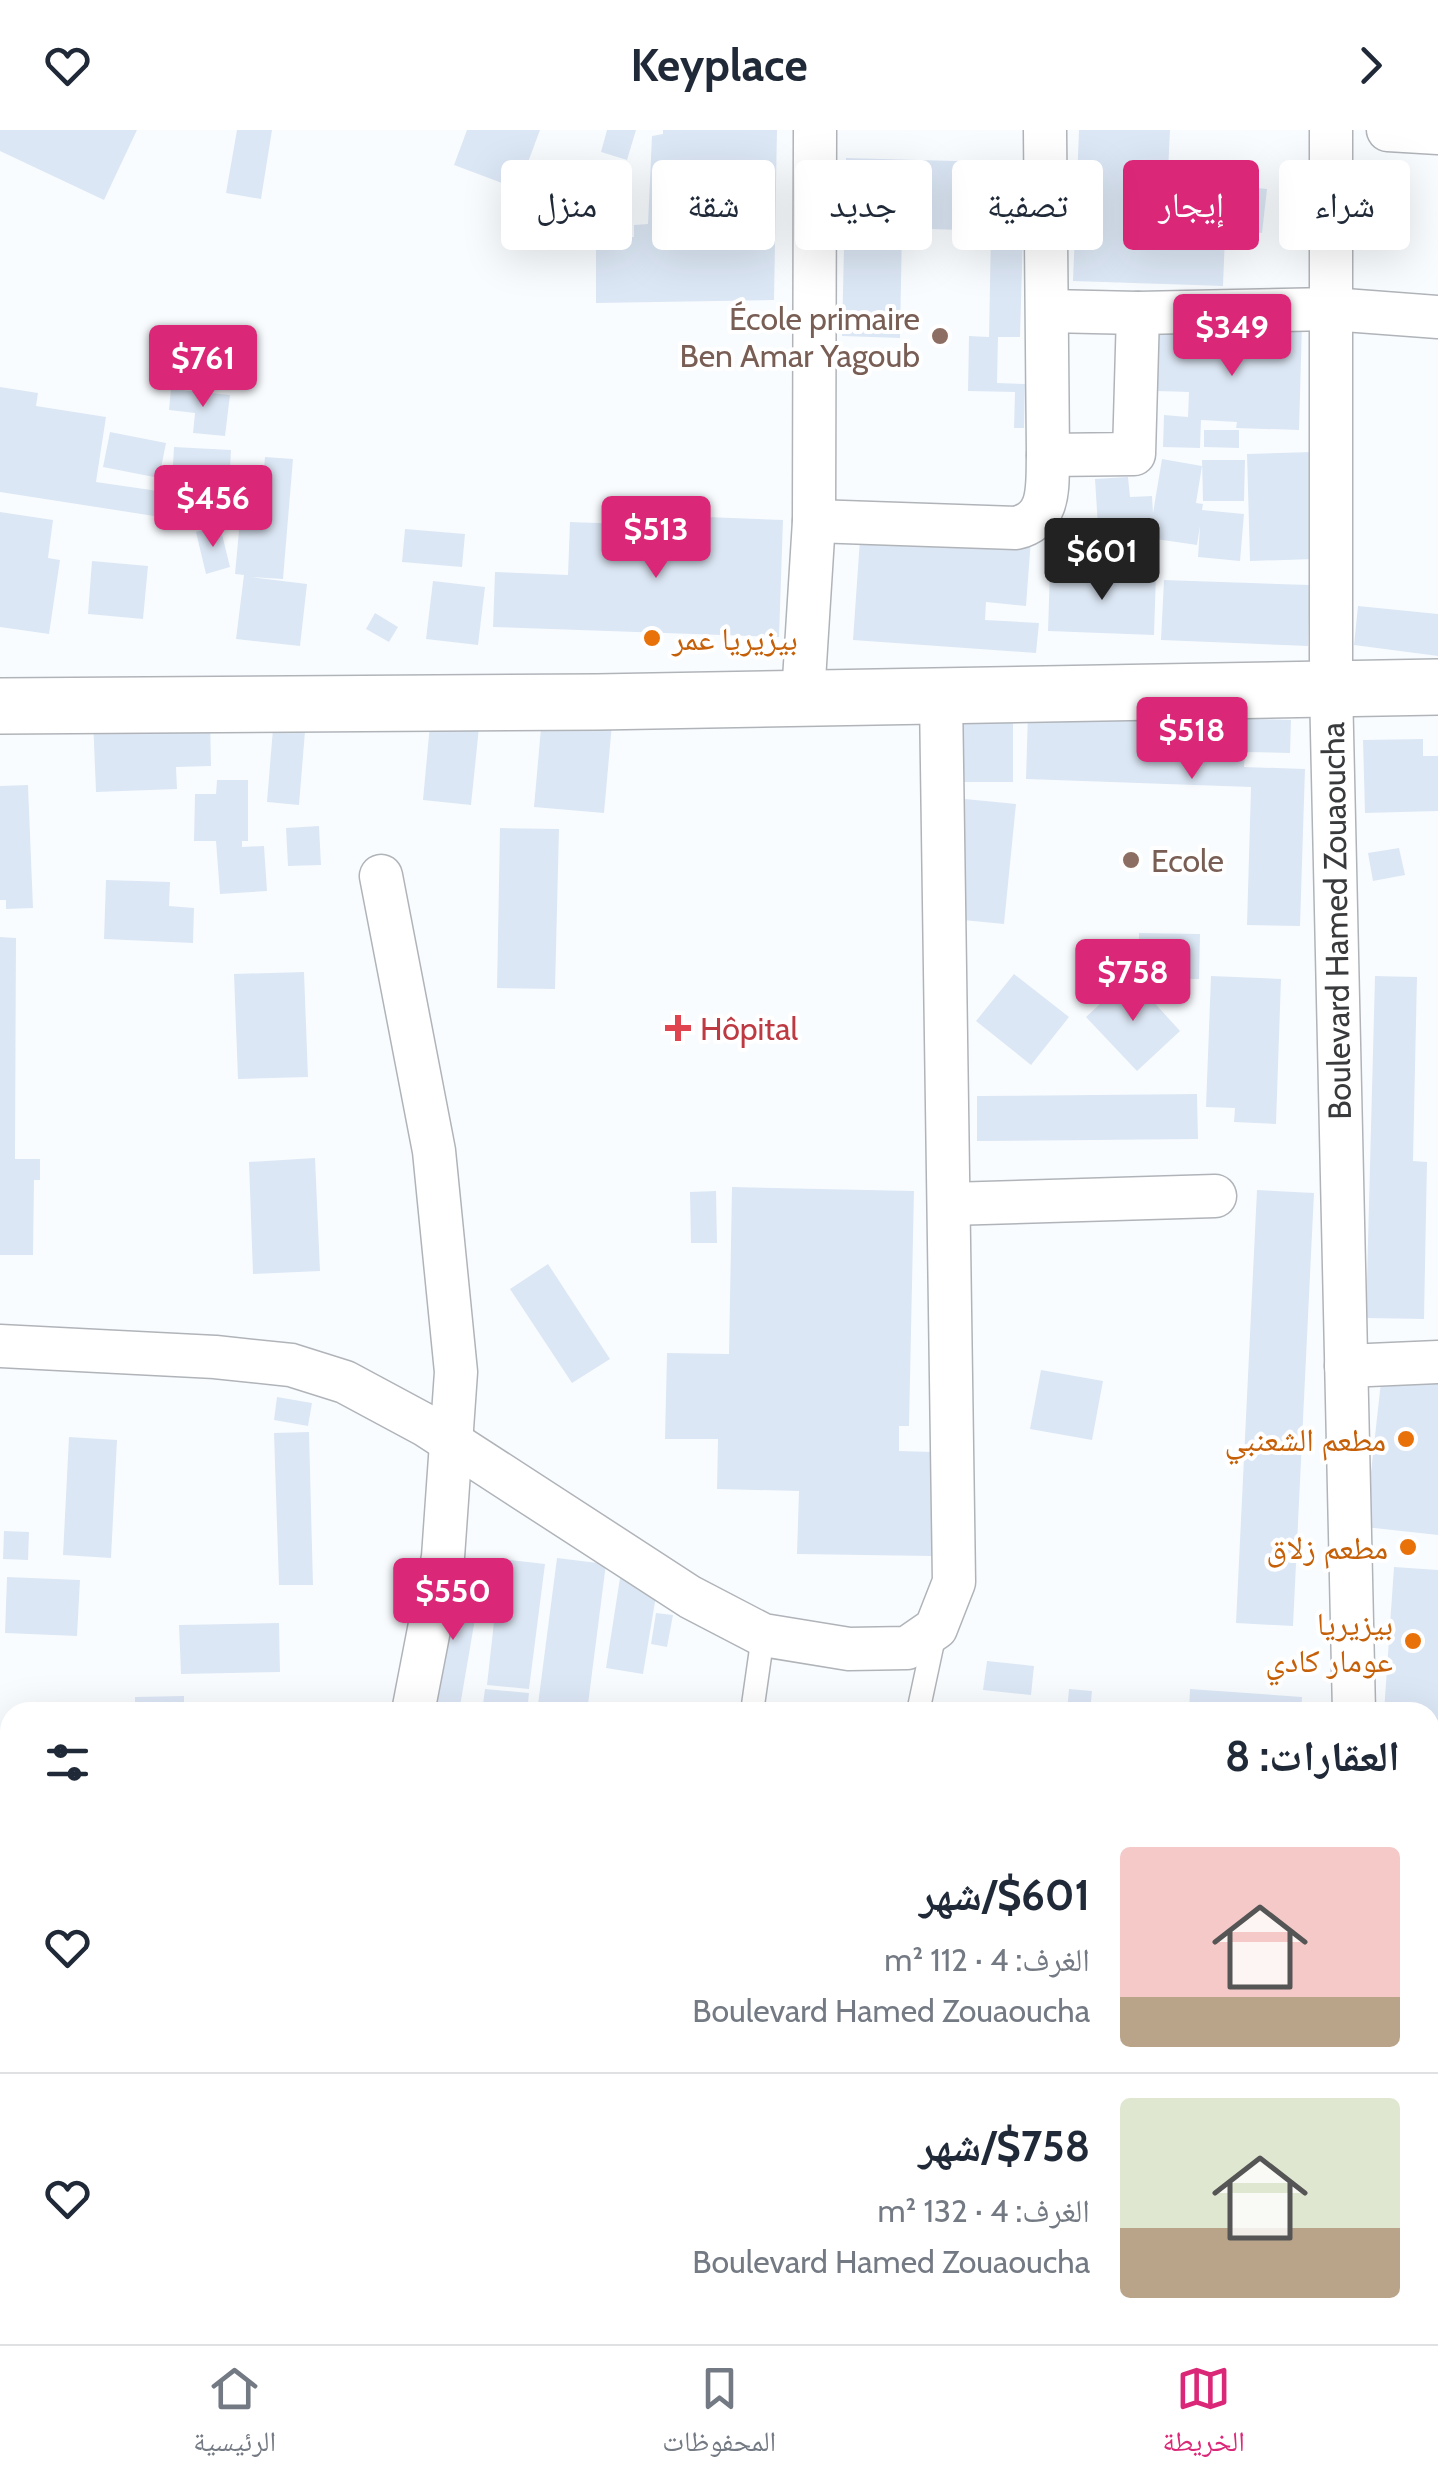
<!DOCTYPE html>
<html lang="ar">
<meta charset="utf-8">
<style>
body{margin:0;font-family:Cabin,"Noto Naskh Arabic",sans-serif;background:#f6f6f7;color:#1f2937;direction:rtl;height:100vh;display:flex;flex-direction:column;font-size:38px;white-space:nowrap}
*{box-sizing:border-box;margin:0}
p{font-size:32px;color:#747a83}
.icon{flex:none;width:55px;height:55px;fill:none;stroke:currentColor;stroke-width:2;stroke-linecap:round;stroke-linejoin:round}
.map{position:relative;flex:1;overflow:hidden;direction:ltr}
.drawer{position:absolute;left:0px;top:1572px;width:1440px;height:642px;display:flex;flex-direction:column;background:#fff;border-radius:30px 30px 0 0;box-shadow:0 10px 40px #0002;direction:rtl}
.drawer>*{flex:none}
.guide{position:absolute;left:30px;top:30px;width:1380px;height:90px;direction:rtl;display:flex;gap:20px}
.price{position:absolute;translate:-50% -85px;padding:0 22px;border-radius:10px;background:#db2777;color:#fff;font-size:32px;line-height:65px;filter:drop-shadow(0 2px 5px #0008)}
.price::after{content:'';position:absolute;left:50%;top:60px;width:30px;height:22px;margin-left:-15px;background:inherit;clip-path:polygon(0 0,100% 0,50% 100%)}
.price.current{background:#222;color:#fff}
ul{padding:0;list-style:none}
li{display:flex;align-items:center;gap:30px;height:250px;padding:0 40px}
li+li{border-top:2px solid #e0e1e3}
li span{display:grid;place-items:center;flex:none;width:280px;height:200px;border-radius:10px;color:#555}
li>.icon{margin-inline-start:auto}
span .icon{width:120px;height:120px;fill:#fffc;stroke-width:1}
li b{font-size:42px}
h2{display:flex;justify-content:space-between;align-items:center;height:120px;padding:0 40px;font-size:42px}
.chip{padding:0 35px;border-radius:10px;background:#fff;box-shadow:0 10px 40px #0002;font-size:35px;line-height:90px}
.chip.current{background:#db2777;color:#fff}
header{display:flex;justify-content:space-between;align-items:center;height:130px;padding:0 40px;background:#fff;font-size:45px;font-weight:700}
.dock{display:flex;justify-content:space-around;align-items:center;height:140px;border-top:2px solid #e0e1e3;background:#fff;font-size:28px;color:#747a83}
.dock a{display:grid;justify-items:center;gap:5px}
.dock .current{color:#db2777}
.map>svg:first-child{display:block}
</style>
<header><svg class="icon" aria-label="forward" viewBox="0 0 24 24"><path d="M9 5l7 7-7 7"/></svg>Keyplace<svg class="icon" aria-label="heart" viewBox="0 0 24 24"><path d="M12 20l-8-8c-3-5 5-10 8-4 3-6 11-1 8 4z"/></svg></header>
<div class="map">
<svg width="1438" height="2214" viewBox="0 0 1438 2214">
<rect width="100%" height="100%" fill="#f9fcff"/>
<g fill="#dce7f5">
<polygon points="0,0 137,0 104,70 0,21"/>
<polygon points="237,0 272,0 261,69 226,63"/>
<polygon points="467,0 540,0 518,59 454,35"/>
<polygon points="607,0 636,0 627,30 601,22"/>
<polygon points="663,0 777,0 774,170 596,173 596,110 634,107 634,95 648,94 652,6 663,4"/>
<polygon points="1079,0 1170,0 1165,104 1225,106 1223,156 1073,151"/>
<polygon points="846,28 1025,33 1020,207 998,207 997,253 1025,254 1024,298 1014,298 1015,262 968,261 969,206 989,207 991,101 902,98 900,208 842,206"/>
<polygon points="614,45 631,45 632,61 613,61"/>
<polygon points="1177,49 1267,59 1262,103 1172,93"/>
<polygon points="1233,191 1302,194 1299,300 1236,298 1237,292 1201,290 1200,318 1163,317 1164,285 1188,287 1189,262 1156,261 1158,204 1232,206"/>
<polygon points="0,257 38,263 36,276 106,287 96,352 158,361 154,386 0,362"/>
<polygon points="171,259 230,265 225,306 193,303 195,283 169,280"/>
<polygon points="1204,300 1239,300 1239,318 1204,317"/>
<polygon points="110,302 166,313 159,348 103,337"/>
<polygon points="174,317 231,320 230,338 173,335"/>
<polygon points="1312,322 1315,429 1250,431 1247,324"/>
<polygon points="265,327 293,329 283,449 249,447 307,454 300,516 236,509 244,445 235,444 240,390 259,392"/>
<polygon points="1162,329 1202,336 1196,373 1203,374 1202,380 1244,384 1240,431 1198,427 1200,396 1197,415 1149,408 1151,395 1102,397 1137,401 1135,421 1084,417 1086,396 1098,397 1095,349 1128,347 1130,367 1152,366 1153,383"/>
<polygon points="1202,330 1245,330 1244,371 1203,371"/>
<polygon points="177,350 229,351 229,394 177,393"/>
<polygon points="0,382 53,390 48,428 60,430 49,504 0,497"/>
<polygon points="682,386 783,390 779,507 493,497 495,442 568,445 570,392 682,396"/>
<polygon points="220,396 230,437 206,444 196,402"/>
<polygon points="405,399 465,404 462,437 402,432"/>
<polygon points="1002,408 1031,409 1026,476 986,472 985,490 1039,493 1036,523 853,510 860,409 1001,419"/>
<polygon points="92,431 148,436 143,489 88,484"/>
<polygon points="1050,440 1156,444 1154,505 1048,501"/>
<polygon points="1164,450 1310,455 1308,516 1161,510"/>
<polygon points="433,451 485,457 478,515 426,509"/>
<polygon points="1358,476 1438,484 1438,526 1354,515"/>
<polygon points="375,483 398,497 389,512 366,499"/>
<polygon points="432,573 481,578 471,675 423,670"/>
<polygon points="275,574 307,577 299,675 267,672"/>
<rect x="960" y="579" width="53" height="73"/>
<polygon points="1028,582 1291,590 1290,623 1245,622 1244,637 1305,639 1300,796 1247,795 1251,657 1026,649"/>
<polygon points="210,585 211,636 176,637 177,659 96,662 93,589"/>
<polygon points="542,587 612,594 604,683 534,677"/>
<polygon points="1423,609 1423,626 1438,626 1438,681 1365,683 1363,610"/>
<polygon points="217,650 248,650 248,711 242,711 242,717 264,716 267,761 220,764 216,711 194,711 195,664 216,664"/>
<polygon points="28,655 33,778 6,779 6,770 0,770 0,656"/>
<polygon points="965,669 1016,674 1004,794 953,789"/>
<polygon points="319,696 321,735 288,736 286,698"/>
<polygon points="500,698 559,699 555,859 497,858"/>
<polygon points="1399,718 1405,745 1373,751 1368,723"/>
<polygon points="106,750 170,752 169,776 194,778 193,813 104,809"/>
<polygon points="1139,803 1200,804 1199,849 1139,848"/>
<polygon points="0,807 16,808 15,1029 40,1029 40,1050 34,1050 33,1125 0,1125"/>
<polygon points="304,842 308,947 238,949 234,844"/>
<polygon points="1014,844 1069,887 1031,935 976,891"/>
<polygon points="1130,846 1180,901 1137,941 1086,887"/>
<polygon points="1211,846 1281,849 1276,994 1234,992 1235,978 1206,977"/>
<polygon points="1375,846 1417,847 1413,1031 1427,1032 1424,1189 1366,1188"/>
<polygon points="1197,964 1198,1009 977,1011 977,966"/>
<polygon points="315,1028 320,1141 253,1144 249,1032"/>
<polygon points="732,1057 914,1061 909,1296 899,1296 899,1321 933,1322 931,1426 797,1424 799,1361 717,1359 718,1309 665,1309 667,1223 729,1224"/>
<polygon points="1257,1060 1314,1063 1293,1496 1236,1493"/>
<polygon points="716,1061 717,1113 691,1113 690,1062"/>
<polygon points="548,1134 610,1229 572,1253 510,1159"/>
<polygon points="1385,1215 1438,1221 1438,1405 1365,1397"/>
<polygon points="1041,1240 1103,1251 1092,1310 1030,1299"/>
<polygon points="277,1267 312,1273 308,1296 274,1290"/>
<polygon points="309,1302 313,1455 279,1455 274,1303"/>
<polygon points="69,1307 117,1310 111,1428 63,1425"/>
<polygon points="4,1401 29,1402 28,1430 3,1429"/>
<polygon points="557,1428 606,1434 587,1582 537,1582"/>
<polygon points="501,1429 545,1434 529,1559 487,1555"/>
<polygon points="1394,1437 1438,1440 1438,1670 1430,1670 1430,1582 1384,1582"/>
<polygon points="447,1442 482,1448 459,1582 423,1582"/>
<polygon points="7,1447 80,1450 77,1506 5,1503"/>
<polygon points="620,1448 658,1454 643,1544 606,1538"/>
<polygon points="656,1483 673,1485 667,1517 651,1514"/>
<polygon points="279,1493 280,1542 181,1544 179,1495"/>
<polygon points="987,1531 1034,1536 1031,1565 983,1560"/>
<polygon points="485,1559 529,1563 527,1582 482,1582"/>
<polygon points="1069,1559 1092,1561 1090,1582 1067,1582"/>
<polygon points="1190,1559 1302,1567 1301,1582 1189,1582"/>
<polygon points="184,1566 184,1582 135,1582 135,1567"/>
<polygon points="10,1834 10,1964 0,1964 0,1835"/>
</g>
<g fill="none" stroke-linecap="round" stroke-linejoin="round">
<defs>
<g id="lane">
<polyline points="752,1582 763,1505"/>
<polyline points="918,1582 936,1498"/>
<polyline points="1332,2205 1334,2214"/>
<polyline points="776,2214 788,2205"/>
</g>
<g id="street">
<polyline points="1331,0 1331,557 1354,1582"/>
<polyline points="1388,0 1438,3"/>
<polyline points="1048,181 1138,183 1331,179 1438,187"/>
<polyline points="1048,325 1134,324 1138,183"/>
<path d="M814,391l202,7c36,-9 31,-42 32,-73l-3,-325"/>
<polyline points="803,566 814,391 815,0"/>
<polyline points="381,746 434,1021 456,1242 443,1427 413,1582"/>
<polyline points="949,1074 1215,1066"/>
<polyline points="0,1216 215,1227 291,1235 345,1252 425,1295 690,1467 763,1505 849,1519 907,1518 936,1498 954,1452 941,567"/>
<polyline points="1346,1236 1438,1232"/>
<polyline points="159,2214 163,2205"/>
</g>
<g id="secondary">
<polyline points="0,576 597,572 1438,557"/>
<polyline points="1430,1991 1438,1990"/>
<polyline points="1430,2073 1438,2074"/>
<polyline points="1419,2214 1419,2205"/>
</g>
</defs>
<use href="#lane" stroke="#b0b4b9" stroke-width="25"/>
<use href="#street" stroke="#b0b4b9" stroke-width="45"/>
<use href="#secondary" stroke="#b0b4b9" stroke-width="58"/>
<use href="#lane" stroke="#fff" stroke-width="22"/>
<use href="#street" stroke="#fff" stroke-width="42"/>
<use href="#secondary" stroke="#fff" stroke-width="55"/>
</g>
<g fill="#8d6e63" stroke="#fff" stroke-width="4">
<circle cx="940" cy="206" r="10"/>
<circle cx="1131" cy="730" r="10"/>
</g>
<g fill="#e8710a" stroke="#fff" stroke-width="4">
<circle cx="652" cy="508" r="10"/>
<circle cx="1406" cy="1309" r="10"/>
<circle cx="1408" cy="1417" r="10"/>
<circle cx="1413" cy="1511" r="10"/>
</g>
<path fill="#e0444e" stroke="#fff" stroke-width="4" d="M673 883h10v10h10v10h-10v10h-10v-10h-10v-10h10z"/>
<g text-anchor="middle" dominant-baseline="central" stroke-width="8" stroke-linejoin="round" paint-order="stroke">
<g font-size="32" fill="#785e54" stroke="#fff" text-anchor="end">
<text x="920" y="188">École primaire<tspan x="920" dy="37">Ben Amar Yagoub</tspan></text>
<text x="1151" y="730" text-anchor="start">Ecole</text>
</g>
<g font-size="32" fill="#c56008" stroke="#fff" text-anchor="end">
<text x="672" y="508" text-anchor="start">بيزيريا عمر</text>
<text x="1386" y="1309">مطعم الشعنبي</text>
<text x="1388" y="1417">مطعم زلاق</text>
<text x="1393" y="1493">بيزيريا<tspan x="1393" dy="37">عومار كادي</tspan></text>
</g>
<g font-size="32" fill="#383a3c" stroke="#fff">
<text transform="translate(1336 791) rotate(-91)">Boulevard Hamed Zouaoucha</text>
</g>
<g font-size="32" fill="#be3a42" stroke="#fff" text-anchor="start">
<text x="700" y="898">Hôpital</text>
</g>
</g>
</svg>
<b class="price" style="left:1232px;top:249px">$349</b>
<b class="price" style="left:203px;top:280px">$761</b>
<b class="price" style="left:213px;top:420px">$456</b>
<b class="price" style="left:656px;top:451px">$513</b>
<b class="price current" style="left:1102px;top:473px">$601</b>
<b class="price" style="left:1192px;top:652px">$518</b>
<b class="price" style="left:1133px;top:894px">$758</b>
<b class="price" style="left:453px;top:1513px">$550</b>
<div class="guide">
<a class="chip">شراء</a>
<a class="chip current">إيجار</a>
<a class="chip">تصفية</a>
<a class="chip">جديد</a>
<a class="chip">شقة</a>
<a class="chip">منزل</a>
</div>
<section class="drawer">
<h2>العقارات: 8<svg class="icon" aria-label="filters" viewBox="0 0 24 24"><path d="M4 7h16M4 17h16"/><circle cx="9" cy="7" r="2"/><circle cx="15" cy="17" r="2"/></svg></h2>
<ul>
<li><span style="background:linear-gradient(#f6c9c9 75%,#b9a48a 0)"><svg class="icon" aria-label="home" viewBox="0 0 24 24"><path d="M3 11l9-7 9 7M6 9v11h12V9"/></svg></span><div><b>$601/شهر</b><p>الغرف: 4 · 112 m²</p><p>Boulevard Hamed Zouaoucha</p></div><svg class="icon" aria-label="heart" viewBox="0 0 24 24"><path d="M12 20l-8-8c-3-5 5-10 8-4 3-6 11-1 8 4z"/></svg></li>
<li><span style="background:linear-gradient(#dfe7d0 65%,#b9a48a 0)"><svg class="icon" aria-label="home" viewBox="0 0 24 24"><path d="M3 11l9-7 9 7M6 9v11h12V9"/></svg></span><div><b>$758/شهر</b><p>الغرف: 4 · 132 m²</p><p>Boulevard Hamed Zouaoucha</p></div><svg class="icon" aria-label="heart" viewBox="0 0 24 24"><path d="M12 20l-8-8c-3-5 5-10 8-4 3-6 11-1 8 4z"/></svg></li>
</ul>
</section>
</div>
<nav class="dock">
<a class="current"><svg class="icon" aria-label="map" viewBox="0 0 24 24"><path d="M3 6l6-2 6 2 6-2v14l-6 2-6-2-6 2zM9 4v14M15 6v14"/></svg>الخريطة</a>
<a><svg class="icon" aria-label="saved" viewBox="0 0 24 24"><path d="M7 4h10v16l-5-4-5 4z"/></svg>المحفوظات</a>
<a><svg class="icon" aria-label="home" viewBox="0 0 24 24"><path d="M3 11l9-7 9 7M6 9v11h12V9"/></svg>الرئيسية</a>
</nav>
